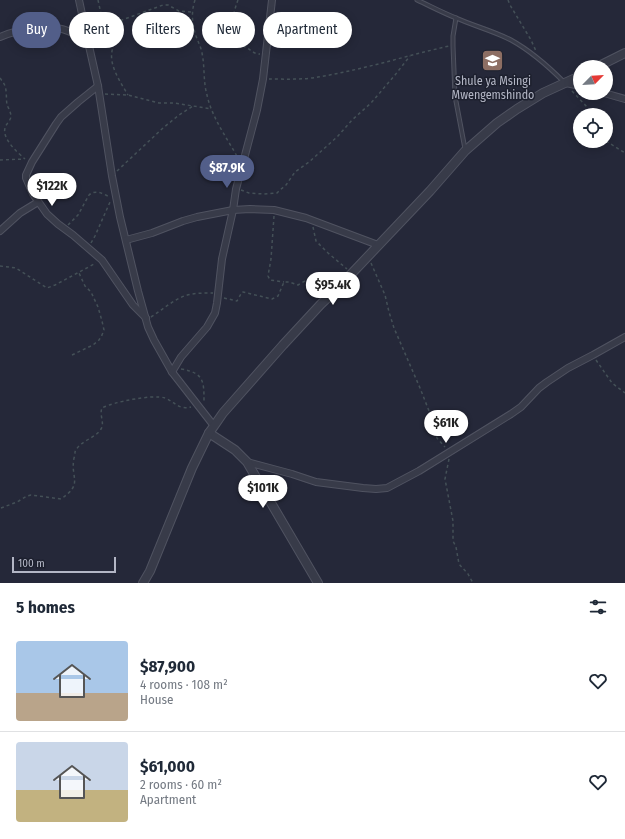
<!DOCTYPE html>
<meta charset="utf-8">
<style>
body{margin:0;font-family:"Fira Sans Condensed",sans-serif;background:#f6f6f7;color:#1f2937;height:100vh;display:flex;flex-direction:column;font-size:15px;white-space:nowrap}
*{box-sizing:border-box;margin:0}
p{font-size:13px;color:#747a83}
.icon{flex:none;width:22px;height:22px;fill:none;stroke:currentColor;stroke-width:2;stroke-linecap:round;stroke-linejoin:round}
.map{position:relative;height:583px;overflow:hidden}
.sheet{display:flex;flex-direction:column;background:#fff;flex:1}
.sheet>*{flex:none}
.top-card{position:absolute;left:12px;top:12px;width:400px;height:36px;display:flex;gap:8px}
.needle{width:26px;rotate:66deg}
.tools{position:absolute;left:573px;top:60px;display:grid;gap:8px}
.tools a{display:grid;place-items:center;width:40px;height:40px;border-radius:50%;background:#fff;box-shadow:0 2px 10px #0003;font-size:20px}
.scale{position:absolute;left:12px;bottom:10px;width:104px;box-sizing:border-box;padding-left:4px;border:2px solid #b3b6c5;border-top:0;font-size:11px;line-height:14px;white-space:nowrap;color:#b3b6c5;-webkit-text-stroke:3px #1d202e;paint-order:stroke}
.price{position:absolute;translate:-50% -34px;padding:0 9px;border-radius:14px;background:#fff;color:#222;font-size:13px;line-height:26px;filter:drop-shadow(0 1px 2px #0008)}
.price::after{content:'';position:absolute;left:50%;top:24px;width:12px;height:9px;margin-left:-6px;background:inherit;clip-path:polygon(0 0,100% 0,50% 100%)}
.price.on{background:#525e89;color:#fff}
ul{padding:0;list-style:none}
li{display:flex;align-items:center;gap:12px;height:100px;padding:0 16px}
li+li{border-top:1px solid #e0e1e3}
li span{display:grid;place-items:center;flex:none;width:112px;height:80px;border-radius:4px;color:#555}
li>.icon{margin-inline-start:auto}
span .icon{width:48px;height:48px;fill:#fffc;stroke-width:1}
li b{font-size:17px}
h2{display:flex;justify-content:space-between;align-items:center;height:48px;padding:0 16px;font-size:17px}
.tag{padding:0 14px;border-radius:18px;background:#fff;box-shadow:0 2px 10px #0003;font-size:14px;line-height:36px}
.tag.on{background:#525e89;color:#fff}
.map>svg:first-child{display:block}
</style>
<div class="map">
<svg width="625" height="583" viewBox="0 0 625 583">
<rect width="100%" height="100%" fill="#252839"/>
<g fill="none" stroke-linecap="round" stroke-linejoin="round">
<defs>
<g id="service">
<path d="M417,0c13,6 26,13 39,18 18,8 38,13 55,22 20,11 37,26 53,42"/>
<polyline points="456,18 453,36 453,46 455,96 465,149"/>
</g>
<g id="minor">
<polyline points="79,0 85,28 86,35 89,46 98,86 112,176 120,217 138,291 148,327 154,340 172,372 214,426"/>
<path d="M0,37c19,-8 49,-14 68,-6 8,3 15,10 21,15"/>
<polyline points="566,83 580,86"/>
<polyline points="98,86 78,102 61,117 56,124 32,162 26,175 26,178 33,194 47,214 58,224 73,235 102,260 133,305 146,318"/>
<polyline points="604,93 625,99"/>
<polyline points="0,231 20,213 38,202"/>
<polyline points="126,240 152,233 183,221 197,217 233,210 250,209 274,210 306,218 378,245"/>
<polyline points="172,372 181,357 207,327 215,313 217,303 222,259 233,210 236,189 257,110 263,79 272,0"/>
<polyline points="247,462 292,474 316,482 363,488 376,489 387,488 419,471 511,414 521,407 539,388 547,382 568,368 593,355 625,337"/>
</g>
<g id="tertiary">
<polyline points="597,67 625,53"/>
<polyline points="209,433 235,450 247,462 318,583"/>
<polyline points="143,583 150,571 192,468 209,433 214,426 223,413 283,345 321,304 336,290 430,191 465,151 497,123 517,109 543,93 580,76"/>
</g>
</defs>
<use href="#service" stroke="#505361" stroke-width="5"/>
<use href="#minor" stroke="#505361" stroke-width="8"/>
<use href="#tertiary" stroke="#505361" stroke-width="10"/>
<g stroke="#445057" stroke-width="1.5" stroke-dasharray="3 3" stroke-linecap="butt">
<polyline points="98,0 103,23"/>
<path d="M195,0c-4,12 -3,24 1,36 2,6 5,11 6,17 3,14 1,28 5,42 5,23 20,43 31,63"/>
<path d="M238,0c-5,13 -8,29 -5,43 4,2 6,2 10,3 7,2 9,8 17,8"/>
<polyline points="508,0 510,5 531,40 536,51"/>
<path d="M122,21c-2,11 -8,20 -10,30 -3,15 9,32 16,44"/>
<polyline points="91,26 99,23 122,20 163,5 168,5 179,11 192,12"/>
<path d="M0,78c2,3 4,5 5,8 2,6 1,13 2,19 2,4 4,8 4,12 -1,4 -5,7 -6,11 -3,11 13,25 20,31"/>
<path d="M269,79c15,0 34,1 49,-2 44,-7 87,-21 131,-31"/>
<polyline points="572,91 587,107 591,115"/>
<polyline points="105,94 128,95 159,103 175,103 211,109"/>
<polyline points="606,141 625,153"/>
<polyline points="0,160 24,159"/>
<polyline points="117,171 163,128 179,115 193,106"/>
<polyline points="241,190 249,193 264,194 277,193 280,190 286,185 295,172 309,162 328,145 337,137 352,120 371,103 395,75 410,56"/>
<polyline points="274,216 271,259 268,276 270,280 284,282"/>
<path d="M68,225l10,-10 11,-20c7,-6 14,-1 21,2"/>
<polyline points="313,227 316,241 328,253 347,269"/>
<polyline points="91,243 95,236 110,202"/>
<polyline points="371,263 385,295 389,312 394,328 420,388 431,416 437,438 445,447"/>
<polyline points="0,266 16,268 47,288 55,285 96,263"/>
<polyline points="224,298 237,301 242,292 243,292 272,299 278,296 284,282 289,282 298,285 312,277 319,279 329,286"/>
<path d="M151,317c11,-7 21,-16 33,-21 9,-3 19,-3 29,-3"/>
<polyline points="72,355 93,345 99,340 102,335 104,330 102,321 98,307 91,292 85,286 79,273"/>
<polyline points="596,360 612,383 625,393"/>
<path d="M181,369c23,4 23,12 23,33"/>
<polyline points="449,459 445,479 453,521 453,541 456,547 459,564 468,574 473,583"/>
<path d="M1,508l16,-6 10,-6 4,-1 30,4c23,-16 9,-20 13,-41 1,-2 1,-5 1,-6 5,-12 20,-13 26,-23 4,-6 -2,-14 1,-21 11,-6 51,-14 63,-10 10,4 13,12 26,9"/>
</g>
<use href="#service" stroke="#383b49" stroke-width="3"/>
<use href="#minor" stroke="#383b49" stroke-width="6"/>
<use href="#tertiary" stroke="#383b49" stroke-width="8"/>
</g>
<defs>
<symbol id="school-square" viewBox="-11 -11 22 22"><rect x="-9" y="-9" width="18" height="18" rx="4" fill="#8d6e63" stroke="#1d202e"/><path d="M0-5L7-2L0 1L-7-2ZM-4 1L0 2.5L4 1V4Q0 6-4 4Z" fill="#fff"/></symbol>
</defs>
<g fill-rule="evenodd">
<use href="#school-square" x="480" y="48" width="25" height="25"/>
</g>
<g text-anchor="middle" dominant-baseline="central" stroke-width="3" stroke-linejoin="round" paint-order="stroke">
<g font-size="12" fill="#b3b6c5" stroke="#1d202e">
<text x="493" y="81">Shule ya Msingi<tspan x="493" dy="14">Mwengemshindo</tspan></text>
</g>
</g>
</svg>
<div class="tools">
<a><svg class="needle" viewBox="-14 -14 28 28"><path d="M0-13l5 13h-10z" fill="#e53935"/><path d="M0 13l5-13h-10z" fill="#747a83"/></svg></a>
<a><svg class="icon" aria-label="locate" viewBox="0 0 24 24"><circle cx="12" cy="12" r="6"/><path d="M12 2v4M12 18v4M2 12h4M18 12h4"/></svg></a>
</div>
<div class="scale">100 m</div>
<b class="price on" style="left:227px;top:189px">$87.9K</b>
<b class="price" style="left:52px;top:207px">$122K</b>
<b class="price" style="left:333px;top:306px">$95.4K</b>
<b class="price" style="left:446px;top:444px">$61K</b>
<b class="price" style="left:263px;top:509px">$101K</b>
<div class="top-card">
<a class="tag on">Buy</a>
<a class="tag">Rent</a>
<a class="tag">Filters</a>
<a class="tag">New</a>
<a class="tag">Apartment</a>
</div>
</div>
<section class="sheet">
<h2>5 homes<svg class="icon" aria-label="filters" viewBox="0 0 24 24"><path d="M4 7h16M4 17h16"/><circle cx="9" cy="7" r="2"/><circle cx="15" cy="17" r="2"/></svg></h2>
<ul>
<li><span style="background:linear-gradient(#a9c7e8 65%,#b9a48a 0)"><svg class="icon" aria-label="home" viewBox="0 0 24 24"><path d="M3 11l9-7 9 7M6 9v11h12V9"/></svg></span><div><b>$87,900</b><p>4 rooms · 108 m²</p><p>House</p></div><svg class="icon" aria-label="heart" viewBox="0 0 24 24"><path d="M12 20l-8-8c-3-5 5-10 8-4 3-6 11-1 8 4z"/></svg></li>
<li><span style="background:linear-gradient(#c9d6e8 60%,#c2b280 0)"><svg class="icon" aria-label="home" viewBox="0 0 24 24"><path d="M3 11l9-7 9 7M6 9v11h12V9"/></svg></span><div><b>$61,000</b><p>2 rooms · 60 m²</p><p>Apartment</p></div><svg class="icon" aria-label="heart" viewBox="0 0 24 24"><path d="M12 20l-8-8c-3-5 5-10 8-4 3-6 11-1 8 4z"/></svg></li>
</ul>
</section>
